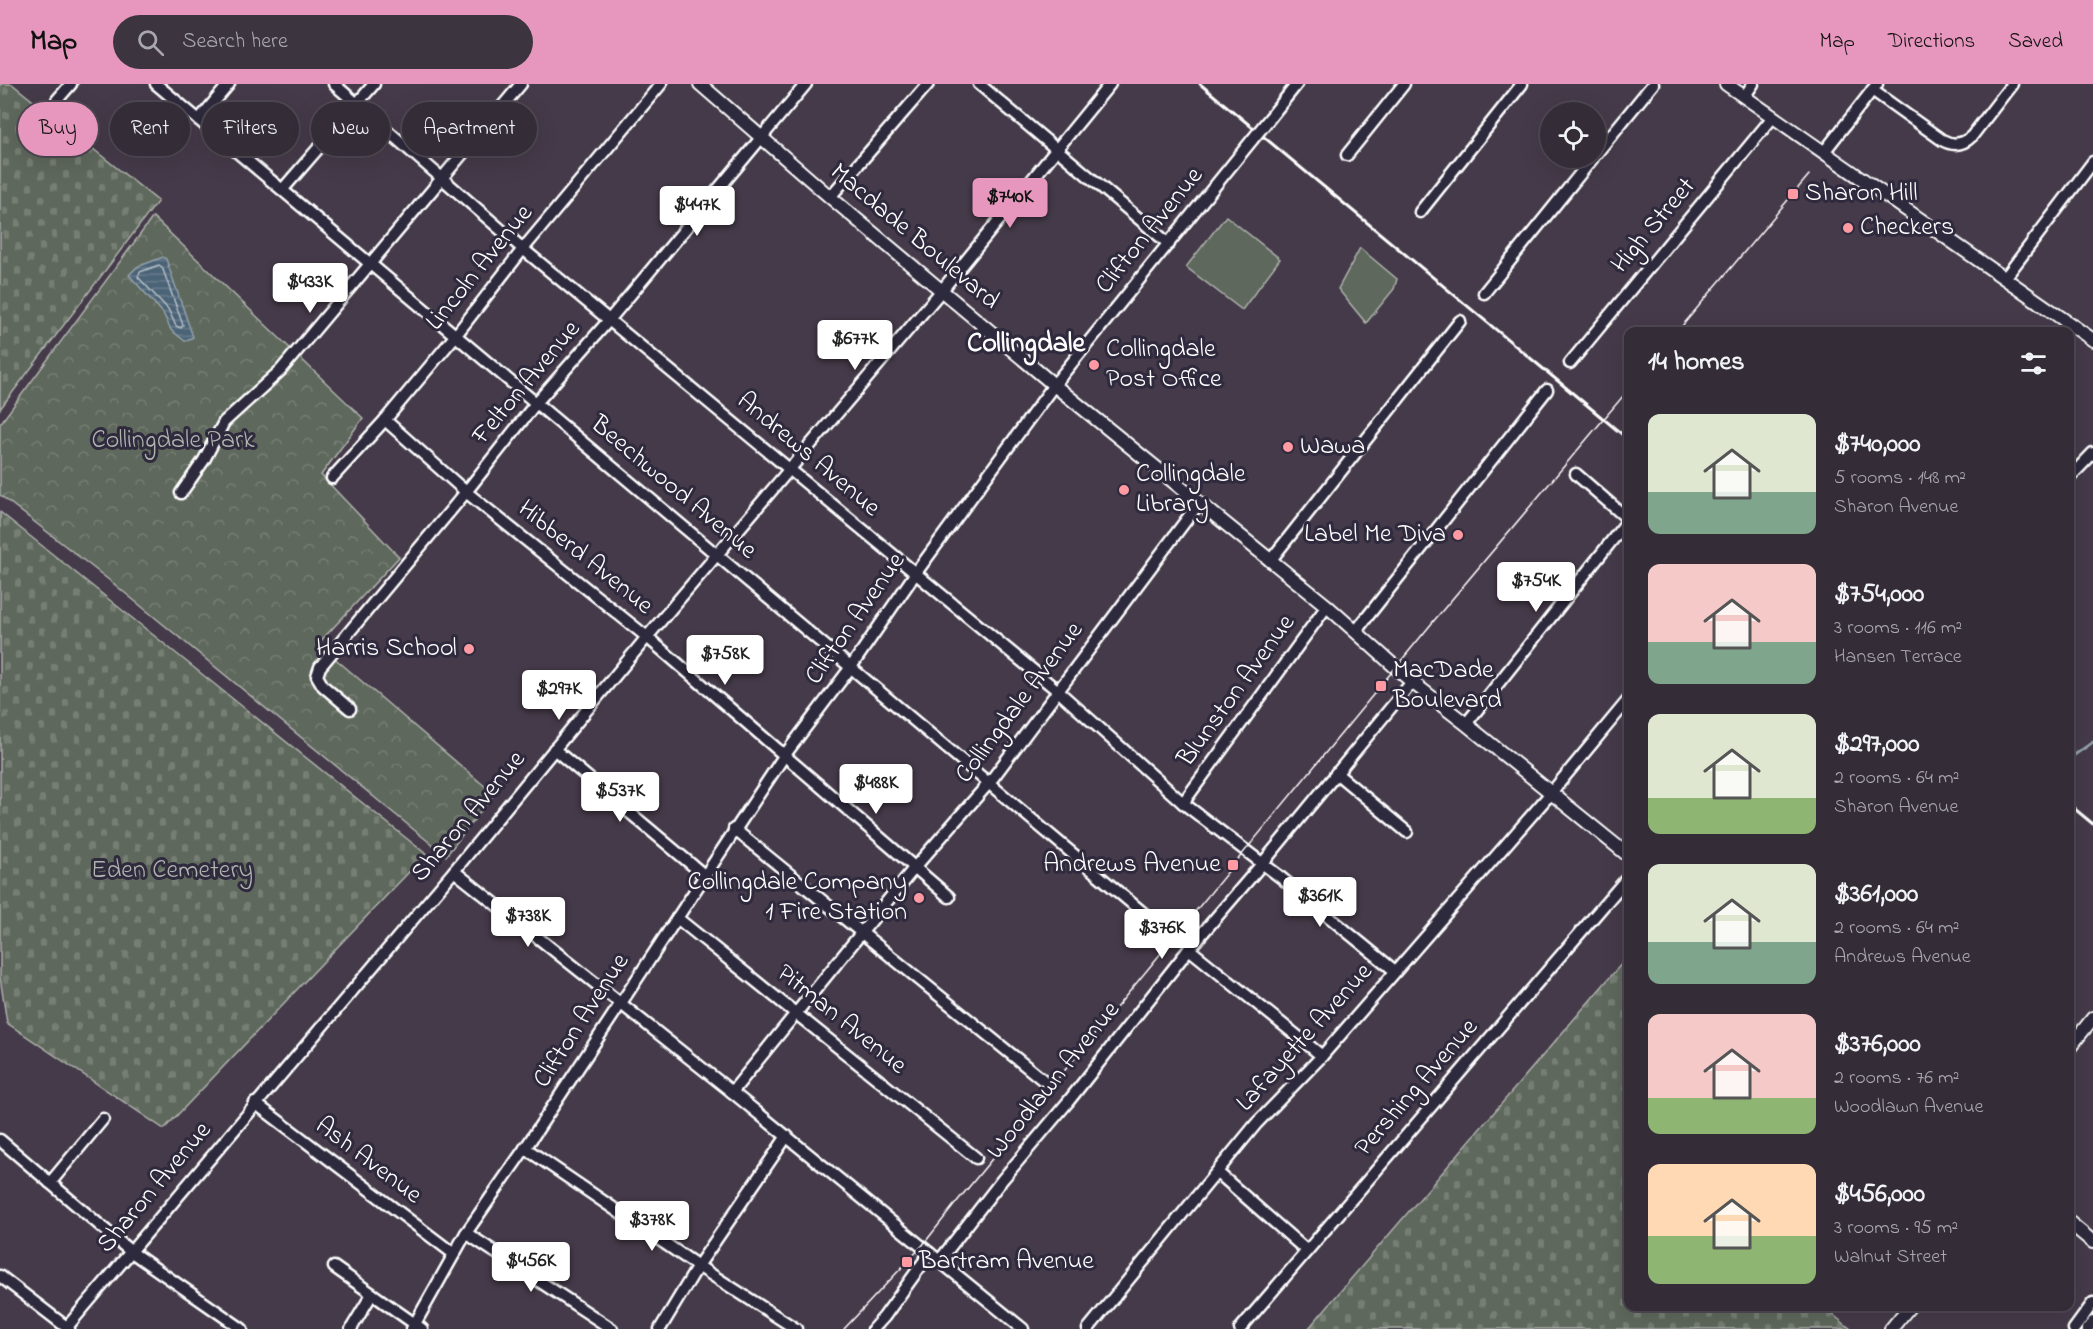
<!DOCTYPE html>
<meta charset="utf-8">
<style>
body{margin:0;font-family:"Indie Flower",sans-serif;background:#3c343f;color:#f1f3f6;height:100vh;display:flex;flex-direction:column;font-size:22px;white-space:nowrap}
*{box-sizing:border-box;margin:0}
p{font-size:20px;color:#a9a7ad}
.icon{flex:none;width:33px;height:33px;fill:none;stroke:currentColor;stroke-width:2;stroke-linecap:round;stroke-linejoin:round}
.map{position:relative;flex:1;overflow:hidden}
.sheet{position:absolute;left:1624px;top:243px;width:450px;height:984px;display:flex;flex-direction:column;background:#342c37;border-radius:12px;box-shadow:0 6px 24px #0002,0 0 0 2px #4e4852}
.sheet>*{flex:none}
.banner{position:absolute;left:18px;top:18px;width:570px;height:54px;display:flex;gap:12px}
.tools{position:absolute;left:1540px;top:18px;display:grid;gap:12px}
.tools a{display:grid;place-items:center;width:66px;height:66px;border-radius:50%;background:#342c37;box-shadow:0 6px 24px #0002,0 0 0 2px #4e4852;font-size:30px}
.price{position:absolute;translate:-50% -51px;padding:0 14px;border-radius:6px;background:#fff;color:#222;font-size:20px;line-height:39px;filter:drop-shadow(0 2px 3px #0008)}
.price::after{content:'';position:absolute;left:50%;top:36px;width:18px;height:14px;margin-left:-9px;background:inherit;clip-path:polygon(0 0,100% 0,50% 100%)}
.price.selected{background:#e797bd;color:#111}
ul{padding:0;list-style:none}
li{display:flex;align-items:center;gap:18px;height:150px;padding:0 24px}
li span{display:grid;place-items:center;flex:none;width:168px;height:120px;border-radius:12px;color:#555}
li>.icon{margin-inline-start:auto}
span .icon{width:72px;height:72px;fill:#fffc;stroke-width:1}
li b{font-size:26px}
h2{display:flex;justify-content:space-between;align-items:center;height:72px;padding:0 24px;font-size:26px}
.chip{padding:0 21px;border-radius:27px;background:#342c37;box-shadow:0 6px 24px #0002,0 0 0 2px #4e4852;font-size:21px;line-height:54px}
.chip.selected{background:#e797bd;color:#111}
header{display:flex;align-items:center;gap:36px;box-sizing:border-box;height:84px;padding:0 30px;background:#e797bd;color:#111}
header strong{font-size:28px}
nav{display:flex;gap:33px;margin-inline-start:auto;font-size:21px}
.search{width:420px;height:54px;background:#3c343f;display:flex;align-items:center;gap:15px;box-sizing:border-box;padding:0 21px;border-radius:33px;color:#a9a7ad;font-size:22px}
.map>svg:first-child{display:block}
</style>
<header>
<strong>Map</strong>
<div class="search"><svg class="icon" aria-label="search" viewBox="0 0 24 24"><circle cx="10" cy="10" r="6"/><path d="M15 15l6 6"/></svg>Search here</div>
<nav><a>Map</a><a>Directions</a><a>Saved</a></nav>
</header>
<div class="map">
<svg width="2093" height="1245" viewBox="0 0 2093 1245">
<defs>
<pattern id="cemetery-stones" width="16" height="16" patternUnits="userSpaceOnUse" patternTransform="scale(1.5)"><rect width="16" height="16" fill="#5f685c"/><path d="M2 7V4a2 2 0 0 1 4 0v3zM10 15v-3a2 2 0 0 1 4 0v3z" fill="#777f74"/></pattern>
<pattern id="park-crowns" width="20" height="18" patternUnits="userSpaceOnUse" patternTransform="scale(1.5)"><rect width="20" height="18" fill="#5f685c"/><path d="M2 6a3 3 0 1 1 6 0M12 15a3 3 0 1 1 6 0" fill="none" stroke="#777f74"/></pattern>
<pattern id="water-rules" width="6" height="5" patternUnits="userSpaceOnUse" patternTransform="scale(1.5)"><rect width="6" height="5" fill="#4c6477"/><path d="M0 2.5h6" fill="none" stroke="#677b8b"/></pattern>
</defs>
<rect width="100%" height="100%" fill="#453a49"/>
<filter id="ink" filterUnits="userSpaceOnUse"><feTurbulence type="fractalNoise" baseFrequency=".0167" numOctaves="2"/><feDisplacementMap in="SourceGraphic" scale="12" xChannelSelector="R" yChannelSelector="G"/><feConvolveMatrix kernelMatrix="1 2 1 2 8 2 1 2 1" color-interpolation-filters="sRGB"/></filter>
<g filter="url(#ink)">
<g fill="#5f685c" stroke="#afb4ae" stroke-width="1.5">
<polygon points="1226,132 1280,175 1242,226 1186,183"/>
<polygon points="1360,164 1397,195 1394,205 1366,239 1338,205"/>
</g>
<g fill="url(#cemetery-stones)" stroke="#afb4ae" stroke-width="1.5">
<polygon points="0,0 12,0 158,117 0,325"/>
<polygon points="0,428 426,770 164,1045 7,939 0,893"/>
<polygon points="1629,871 1629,1222 1823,1223 1851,1245 1308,1245"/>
</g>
<polygon fill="url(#park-crowns)" stroke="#afb4ae" stroke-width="1.5" points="153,133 363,334 321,391 399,473 318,560 494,710 446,772 114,500 0,411 0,340"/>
<polygon fill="url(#water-rules)" stroke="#94a2ad" stroke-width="1.5" points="163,173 166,175 193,253 185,257 171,246 163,229 129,191 137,183"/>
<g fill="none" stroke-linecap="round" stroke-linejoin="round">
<polygon stroke="#b7c1c9" stroke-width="1.5" points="159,181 162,183 183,241 181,244 176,242 168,225 138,193 140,188"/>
<polyline stroke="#94a2ad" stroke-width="3" points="2070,674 2093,658"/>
<defs>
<g id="minor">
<polyline points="156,0 1160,843"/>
<polyline points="334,0 523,165 1058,607 1183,719 1279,792 1395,887"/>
<polyline points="979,0 1169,160"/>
<path d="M1872,6l70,50c11,6 21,5 30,-4l40,-52"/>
<polyline points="1744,13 1753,0"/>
<polyline points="57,16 71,0"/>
<polyline points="1269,35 1297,0"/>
<polyline points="199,36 229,0"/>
<polyline points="1824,68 1877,0"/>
<polyline points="1596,70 1653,0"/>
<polyline points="1347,71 1404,0"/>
<polyline points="283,105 374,0"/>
<polyline points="830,113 928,0"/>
<polyline points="1420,128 1522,0"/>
<polyline points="2005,194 2093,78"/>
<polyline points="1484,209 1593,74"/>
<polyline points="1570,279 1773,33"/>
<polyline points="385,336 466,408 647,553 949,813"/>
<polyline points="1576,390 1629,436"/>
<polyline points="2070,393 2093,369"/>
<polyline points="332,394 385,336 456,251 523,165 661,0"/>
<polyline points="181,409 204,376 224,338 281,286 521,0"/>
<polyline points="1270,477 1460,237"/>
<polyline points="1356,547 1547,306"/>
<polyline points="350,625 323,602 317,592 320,583 466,408 536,319 610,235 806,0"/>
<polyline points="1466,640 1629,435"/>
<polyline points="554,665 704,791"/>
<polyline points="1336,689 1407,748"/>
<polyline points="1183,719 1327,522"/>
<polyline points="734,745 1043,996"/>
<polyline points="454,787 732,1008 1023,1245"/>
<polyline points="677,834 976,1074"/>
<polyline points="1189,865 1322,972"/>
<polyline points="732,1008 915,783 989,699 1199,419"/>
<polyline points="255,1019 454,1170"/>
<polyline points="0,1056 130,1167 242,1245"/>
<polyline points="525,1064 698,1182 796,1245"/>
<polyline points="1217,1088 1307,1167"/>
<polyline points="50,1099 103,1035"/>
<polyline points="466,1149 612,1245"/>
<polyline points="940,1176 1002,1096 1067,1019 1189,865 1262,780 1412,598"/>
<polyline points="334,1183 422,1245"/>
<polyline points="0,1192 69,1245"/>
<polyline points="67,1243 454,787 647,553 942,206 1110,0"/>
<polyline points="351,1245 372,1210"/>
<polyline points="412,1245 466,1149 530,1057 784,672 851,583 915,490 1054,301 1252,56"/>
<polyline points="660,1245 698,1182 787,1052"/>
<polyline points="873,1245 884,1233 930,1169"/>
<polyline points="1088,1245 1256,1040 1322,972 1551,709 1629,615"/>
<polyline points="1240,1245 1629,792"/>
<polyline points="2074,1245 2093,1219"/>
<polyline points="2087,1245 2093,1238"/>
</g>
<g id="major">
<polyline points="700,0 830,113 1054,301 1327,522 1412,598 1466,640 1629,772"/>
<polyline points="1726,0 2093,256"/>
<polyline points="2070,963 2093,934"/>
<polyline points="2070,1139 2093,1158"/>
<polyline points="1891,1245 1910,1222"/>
</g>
</defs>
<use href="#minor" stroke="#fff" stroke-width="15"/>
<use href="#major" stroke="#fff" stroke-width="16"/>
<use href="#minor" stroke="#2f2a3d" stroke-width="10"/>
<use href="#major" stroke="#2f2a3d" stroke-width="12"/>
<g stroke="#fff" stroke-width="1.5">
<polyline points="1677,248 1809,91"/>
<polyline points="844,1245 922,1162 955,1120 1437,533 1629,305"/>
</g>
<g stroke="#fff" stroke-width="3">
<polyline points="1200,0 1629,356"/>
<polyline points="2070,721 2093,740"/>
</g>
<defs>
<polyline id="minor-bridge" points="1252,56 1269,35"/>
</defs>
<use href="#minor-bridge" stroke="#fff" stroke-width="15" stroke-linecap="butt"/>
<use href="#minor-bridge" stroke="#2f2a3d" stroke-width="10"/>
</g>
</g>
<g fill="#ff9aa2" stroke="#2f2a3d" stroke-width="2">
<rect x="1787" y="104" width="12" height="12" rx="3"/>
<circle cx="1848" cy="144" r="6"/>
<circle cx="1094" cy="281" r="6"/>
<circle cx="1288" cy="363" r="6"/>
<circle cx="1124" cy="406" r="6"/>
<circle cx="1458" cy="451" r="6"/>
<circle cx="469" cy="565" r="6"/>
<rect x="1375" y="596" width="12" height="12" rx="3"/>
<rect x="1227" y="775" width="12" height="12" rx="3"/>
<circle cx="919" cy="814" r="6"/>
<rect x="901" y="1172" width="12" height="12" rx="3"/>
</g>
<g text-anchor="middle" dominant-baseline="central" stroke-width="6" stroke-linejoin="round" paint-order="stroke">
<g font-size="26" fill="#fff" stroke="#2f2a3d" text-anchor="start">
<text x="1805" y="110">Sharon Hill</text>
<text x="1860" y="144">Checkers</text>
<text x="1106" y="266">Collingdale<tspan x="1106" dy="30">Post Office</tspan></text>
<text x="1300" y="363">Wawa</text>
<text x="1136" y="391">Collingdale<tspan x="1136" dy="30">Library</tspan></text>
<text x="1446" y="451" text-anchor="end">Label Me Diva</text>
<text x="457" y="565" text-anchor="end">Harris School</text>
<text x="1393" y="587">MacDade<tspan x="1393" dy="30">Boulevard</tspan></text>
<text x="1221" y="781" text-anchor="end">Andrews Avenue</text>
<text x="907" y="799" text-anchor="end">Collingdale Company<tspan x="907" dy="30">1 Fire Station</tspan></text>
<text x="919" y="1178">Bartram Avenue</text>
</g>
<g font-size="26" fill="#fff" stroke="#2f2a3d">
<text transform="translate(1654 142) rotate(-50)">High Street</text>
<text transform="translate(1150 147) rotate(-51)">Clifton Avenue</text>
<text transform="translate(914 153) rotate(40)">Macdade Boulevard</text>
<text transform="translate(480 184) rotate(-51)">Lincoln Avenue</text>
<text transform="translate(527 299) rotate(-50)">Felton Avenue</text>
<text transform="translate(808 371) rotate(40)">Andrews Avenue</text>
<text transform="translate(673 404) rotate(40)">Beechwood Avenue</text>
<text transform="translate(585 474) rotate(39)">Hibberd Avenue</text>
<text transform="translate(856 535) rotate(-55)">Clifton Avenue</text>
<text transform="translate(1237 607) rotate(-54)">Blunston Avenue</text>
<text transform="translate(1020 619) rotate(-53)">Collingdale Avenue</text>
<text transform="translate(469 733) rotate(-50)">Sharon Avenue</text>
<text transform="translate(841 936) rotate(39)">Pitman Avenue</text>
<text transform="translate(582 937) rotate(-57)">Clifton Avenue</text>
<text transform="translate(1305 954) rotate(-48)">Lafayette Avenue</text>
<text transform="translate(1054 997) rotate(-51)">Woodlawn Avenue</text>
<text transform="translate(1417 1004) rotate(-49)">Pershing Avenue</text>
<text transform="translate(368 1077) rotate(37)">Ash Avenue</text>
<text transform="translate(155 1104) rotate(-50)">Sharon Avenue</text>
</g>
<g font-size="26" fill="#afb4ae" stroke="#2f2a3d">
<text x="173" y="357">Collingdale Park</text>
<text x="172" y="787">Eden Cemetery</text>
</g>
<g font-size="28" font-weight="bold" fill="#fff" stroke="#2f2a3d">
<text x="1026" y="260">Collingdale</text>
</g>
</g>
</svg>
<div class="tools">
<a><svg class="icon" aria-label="locate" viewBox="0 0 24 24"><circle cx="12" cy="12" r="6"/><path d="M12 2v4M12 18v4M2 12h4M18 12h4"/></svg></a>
</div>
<b class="price selected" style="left:1010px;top:145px">$740K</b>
<b class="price" style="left:697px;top:153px">$447K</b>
<b class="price" style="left:310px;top:230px">$433K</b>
<b class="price" style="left:855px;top:287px">$677K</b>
<b class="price" style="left:1536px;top:529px">$754K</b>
<b class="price" style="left:725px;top:602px">$758K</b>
<b class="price" style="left:559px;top:637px">$297K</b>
<b class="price" style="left:876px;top:731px">$488K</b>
<b class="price" style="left:620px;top:739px">$537K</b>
<b class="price" style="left:1320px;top:844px">$361K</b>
<b class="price" style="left:528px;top:864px">$738K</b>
<b class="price" style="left:1162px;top:876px">$376K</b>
<b class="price" style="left:652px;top:1168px">$378K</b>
<b class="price" style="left:531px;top:1209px">$456K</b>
<div class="banner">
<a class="chip selected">Buy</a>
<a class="chip">Rent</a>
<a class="chip">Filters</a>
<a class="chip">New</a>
<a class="chip">Apartment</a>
</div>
<section class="sheet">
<h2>14 homes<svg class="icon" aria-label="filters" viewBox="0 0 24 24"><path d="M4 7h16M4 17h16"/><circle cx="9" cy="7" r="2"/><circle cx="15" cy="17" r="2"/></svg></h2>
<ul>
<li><span style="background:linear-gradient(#dfe7d0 65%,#7fa58c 0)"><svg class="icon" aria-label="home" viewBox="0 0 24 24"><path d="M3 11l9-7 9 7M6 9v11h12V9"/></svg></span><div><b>$740,000</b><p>5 rooms · 148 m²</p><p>Sharon Avenue</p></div></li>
<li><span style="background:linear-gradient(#f6c9c9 65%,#7fa58c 0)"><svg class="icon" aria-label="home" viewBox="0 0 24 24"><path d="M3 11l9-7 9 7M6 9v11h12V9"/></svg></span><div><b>$754,000</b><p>3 rooms · 116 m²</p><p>Hansen Terrace</p></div></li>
<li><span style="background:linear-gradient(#dfe7d0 70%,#8fb573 0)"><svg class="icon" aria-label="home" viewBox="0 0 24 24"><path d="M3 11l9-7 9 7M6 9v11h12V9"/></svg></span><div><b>$297,000</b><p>2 rooms · 64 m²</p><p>Sharon Avenue</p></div></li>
<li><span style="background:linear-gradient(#dfe7d0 65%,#7fa58c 0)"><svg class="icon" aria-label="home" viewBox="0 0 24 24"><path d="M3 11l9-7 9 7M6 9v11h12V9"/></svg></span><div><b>$361,000</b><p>2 rooms · 64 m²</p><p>Andrews Avenue</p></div></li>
<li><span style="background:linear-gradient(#f6c9c9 70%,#8fb573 0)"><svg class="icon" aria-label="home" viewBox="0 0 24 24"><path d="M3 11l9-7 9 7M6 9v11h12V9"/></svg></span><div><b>$376,000</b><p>2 rooms · 76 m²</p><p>Woodlawn Avenue</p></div></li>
<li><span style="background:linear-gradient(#ffd9b3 60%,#8fb573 0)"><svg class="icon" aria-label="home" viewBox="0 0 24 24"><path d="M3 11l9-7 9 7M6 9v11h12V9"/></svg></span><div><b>$456,000</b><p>3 rooms · 95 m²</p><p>Walnut Street</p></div></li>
</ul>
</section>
</div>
